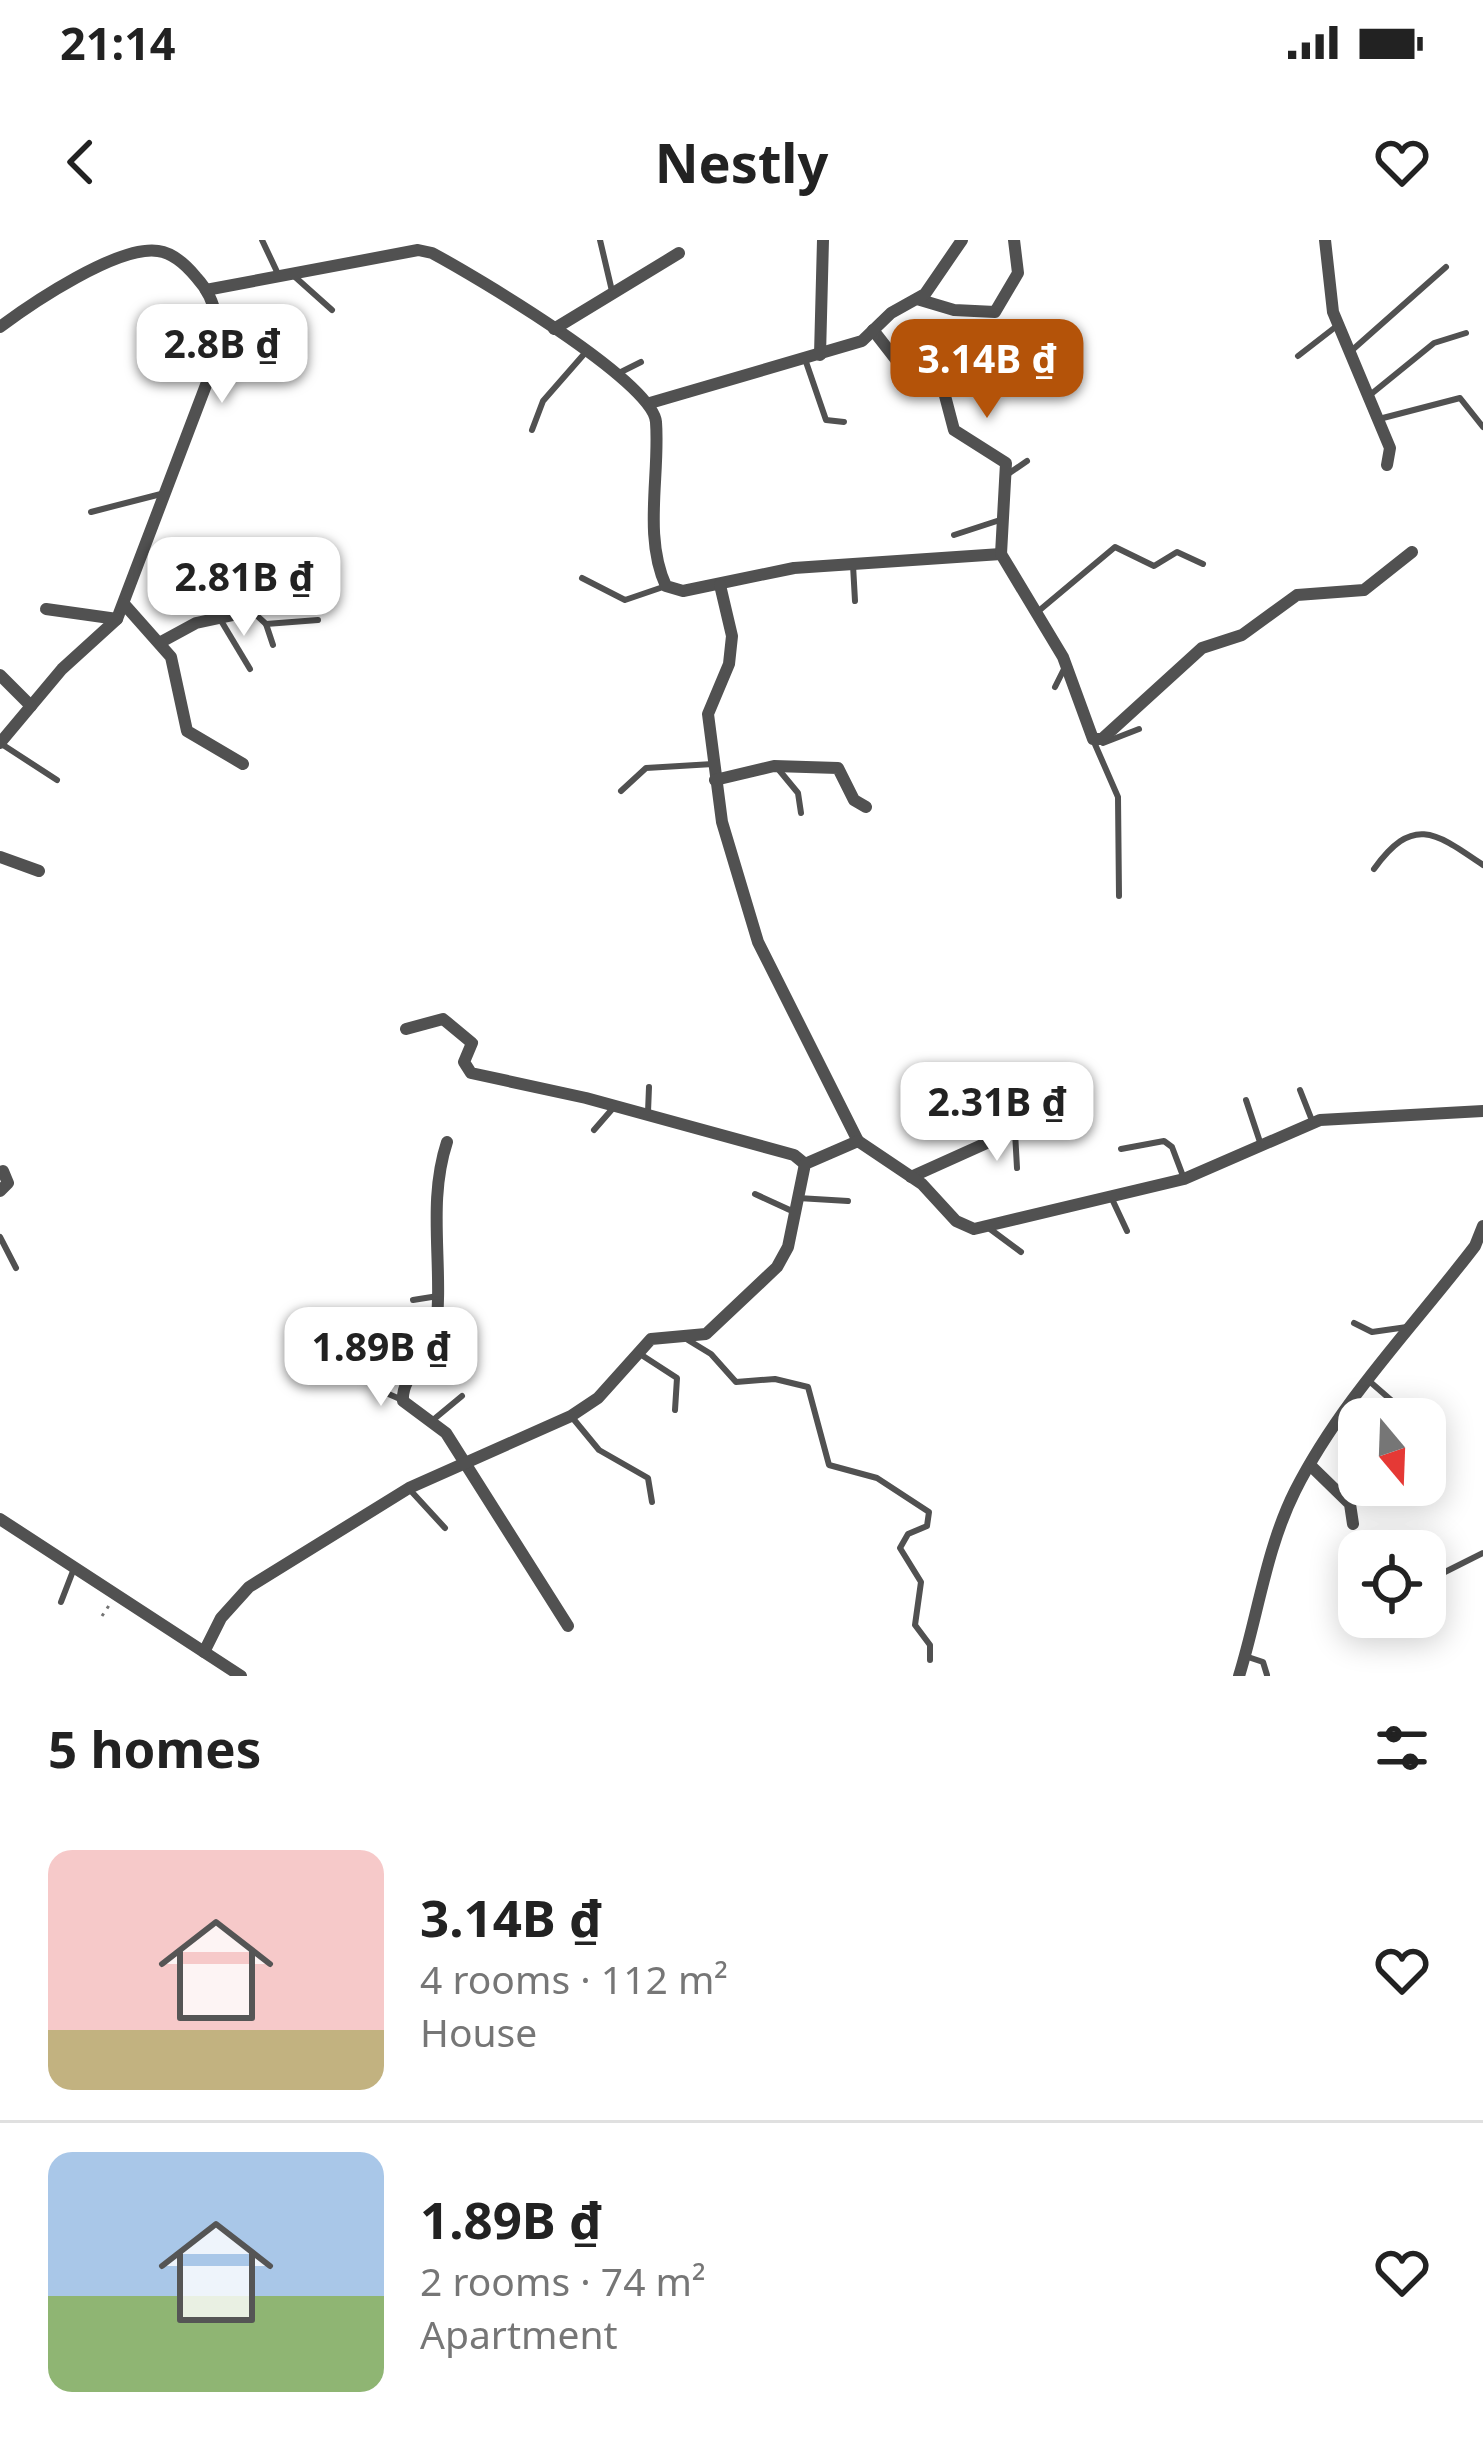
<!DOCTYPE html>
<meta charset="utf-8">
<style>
body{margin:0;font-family:"Noto Sans",sans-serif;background:#f2f2f2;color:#222;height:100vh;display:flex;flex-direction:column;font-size:45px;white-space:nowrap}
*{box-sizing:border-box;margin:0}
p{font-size:39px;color:#767676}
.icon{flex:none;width:66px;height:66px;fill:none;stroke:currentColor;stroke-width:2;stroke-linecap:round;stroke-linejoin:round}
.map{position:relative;height:1436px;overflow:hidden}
.panel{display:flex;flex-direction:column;background:#fff;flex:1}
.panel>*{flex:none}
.needle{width:78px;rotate:161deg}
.buttons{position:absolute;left:1338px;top:1158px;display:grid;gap:24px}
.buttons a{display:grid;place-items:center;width:108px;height:108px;border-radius:24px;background:#fff;box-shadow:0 6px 30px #0003;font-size:60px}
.price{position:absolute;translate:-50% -102px;padding:0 27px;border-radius:24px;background:#fff;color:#222;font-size:39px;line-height:78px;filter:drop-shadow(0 3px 6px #0008)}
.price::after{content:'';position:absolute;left:50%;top:72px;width:36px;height:27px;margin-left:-18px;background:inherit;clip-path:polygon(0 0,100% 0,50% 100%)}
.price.selected{background:#b45309;color:#fff}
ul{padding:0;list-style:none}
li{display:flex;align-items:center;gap:36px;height:300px;padding:0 48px}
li+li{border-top:3px solid #e0e0e0}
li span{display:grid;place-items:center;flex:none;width:336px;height:240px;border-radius:24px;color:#555}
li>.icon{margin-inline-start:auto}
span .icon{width:144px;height:144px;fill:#fffc;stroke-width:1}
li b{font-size:51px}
h2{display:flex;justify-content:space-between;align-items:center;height:144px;padding:0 48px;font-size:51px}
.status{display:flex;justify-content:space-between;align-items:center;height:84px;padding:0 60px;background:#fff;direction:ltr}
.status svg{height:33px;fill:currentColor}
header{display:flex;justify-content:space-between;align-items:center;height:156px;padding:0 48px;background:#fff;font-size:54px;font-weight:700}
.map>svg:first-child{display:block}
</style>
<div class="status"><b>21:14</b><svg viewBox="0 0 49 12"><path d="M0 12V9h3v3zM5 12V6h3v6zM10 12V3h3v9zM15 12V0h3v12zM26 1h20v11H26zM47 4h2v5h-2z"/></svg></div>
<header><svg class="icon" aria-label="back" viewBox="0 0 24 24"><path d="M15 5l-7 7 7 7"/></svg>Nestly<svg class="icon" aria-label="heart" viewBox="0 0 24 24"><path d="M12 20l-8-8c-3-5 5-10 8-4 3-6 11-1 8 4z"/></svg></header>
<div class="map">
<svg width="1483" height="1436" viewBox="0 0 1483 1436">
<rect width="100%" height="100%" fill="#fff"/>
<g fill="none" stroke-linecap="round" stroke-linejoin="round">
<polyline stroke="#737373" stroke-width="3" stroke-dasharray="3 6" stroke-linecap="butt" points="102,1376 110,1364"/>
<g stroke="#515151" stroke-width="6">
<polyline points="262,0 279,36"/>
<polyline points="600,0 612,51"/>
<polyline points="294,36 332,70"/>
<polyline points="1350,112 1446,27"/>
<polyline points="1298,116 1338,85"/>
<polyline points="805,119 826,180 844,182"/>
<polyline points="617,134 641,122"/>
<polyline points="1370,155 1434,103 1466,93"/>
<polyline points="1379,179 1460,158 1483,187"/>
<polyline points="532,190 543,161 585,113"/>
<polyline points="1008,234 1027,221"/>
<polyline points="91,272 161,254"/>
<polyline points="954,295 1000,280"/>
<polyline points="853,325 855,361"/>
<polyline points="582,338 625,360 666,346"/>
<polyline points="254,373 266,384 273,405"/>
<polyline points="1035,374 1115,307 1154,326 1177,312 1203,324"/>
<polyline points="220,379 250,429"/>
<polyline points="266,384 318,380"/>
<polyline points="1055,447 1064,429"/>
<polyline points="1094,502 1118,557 1119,656"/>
<polyline points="0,503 57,540"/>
<polyline points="1103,503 1139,489"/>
<polyline points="779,530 798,553 801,573"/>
<polyline points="621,551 646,528 713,524"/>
<path d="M1374,629c39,-54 61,-37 109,-4"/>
<polyline points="1300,850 1313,883"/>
<polyline points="1246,860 1261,905"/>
<polyline points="648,872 649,847"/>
<polyline points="594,890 614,867"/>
<polyline points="1015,892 1017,928"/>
<polyline points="1121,909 1164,901 1172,907 1183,936"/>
<polyline points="755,954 792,971"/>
<polyline points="798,958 848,961"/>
<polyline points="1112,959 1127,991"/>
<polyline points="990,989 1021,1012"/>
<polyline points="0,997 16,1028"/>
<polyline points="413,1060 438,1056"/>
<polyline points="1354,1083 1372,1092 1407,1087"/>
<polyline points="688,1100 711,1114 736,1142 775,1139 808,1147 829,1225 877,1238 929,1272 927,1286 908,1294 900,1308 921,1342 915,1385 930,1405 930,1420"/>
<polyline points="640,1114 677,1138 675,1170"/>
<polyline points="354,1121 377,1149 400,1159"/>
<polyline points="1368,1140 1399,1167 1435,1170"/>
<polyline points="571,1176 599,1210 648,1238 652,1262"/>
<polyline points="433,1180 462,1156"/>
<polyline points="411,1251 445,1288"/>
<polyline points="1433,1338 1483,1313"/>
<polyline points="61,1362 73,1331"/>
<polyline points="1245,1416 1263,1422 1267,1435"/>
</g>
<g stroke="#515151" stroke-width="12">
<polyline points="1325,0 1333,72 1390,208 1387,225"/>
<path d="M206,50l212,-40 14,3c41,22 221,128 224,169 4,53 -13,114 10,164l17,5 111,-23 207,-14 62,103 30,82h9l100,-91 40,-13 55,-40 67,-5 48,-38"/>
<polyline points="917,59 954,70 995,72 1018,33 1014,0"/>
<path d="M0,87c32,-24 118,-82 158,-76 15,2 29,15 38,26 24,26 24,55 18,87l-97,255 -55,50 -62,74"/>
<polyline points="554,89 679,13"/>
<polyline points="873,90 915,144 944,152 954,190 1006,223 1001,314"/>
<polyline points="820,115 823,0"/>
<polyline points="650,163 862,101 891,73 925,54 962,0"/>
<polyline points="720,345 732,396 729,424 708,474 722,582 758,702 858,901"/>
<polyline points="124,364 171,417 187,491 243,524"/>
<polyline points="46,369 117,379"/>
<polyline points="161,402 196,383 252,371 263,340"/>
<polyline points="0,435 31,466"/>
<polyline points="715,540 774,526 838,528 854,560 866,567"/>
<polyline points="0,617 39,631"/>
<polyline points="406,789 443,779 472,803 464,822 471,833 586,858 794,915 805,924"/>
<path d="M447,902c-21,64 -2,128 -12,194 -4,25 -34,38 -32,65l43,32 122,193"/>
<polyline points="911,937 1011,892 1015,884 1009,861 1034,847"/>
<polyline points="0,951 8,943 3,931"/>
<polyline points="1311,1226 1350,1264 1353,1284"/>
<polyline points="0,1279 241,1436"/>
<polyline points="204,1412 221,1378 249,1347 409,1248 571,1176 598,1158 651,1099 706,1094 777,1027 788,1007 805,924 858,901 922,944 956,981 974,989 1184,939 1320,880 1483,871"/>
<path d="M1239,1436c19,-61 27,-127 56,-185 46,-91 119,-165 180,-245l8,-20"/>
</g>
</g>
</svg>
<div class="buttons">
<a><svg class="needle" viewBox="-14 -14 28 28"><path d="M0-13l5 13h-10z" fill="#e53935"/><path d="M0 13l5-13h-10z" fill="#767676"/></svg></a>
<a><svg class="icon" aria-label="locate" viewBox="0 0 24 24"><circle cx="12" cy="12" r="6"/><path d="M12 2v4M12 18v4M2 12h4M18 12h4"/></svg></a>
</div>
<b class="price" style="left:222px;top:166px">2.8B ₫</b>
<b class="price selected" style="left:987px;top:181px">3.14B ₫</b>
<b class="price" style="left:244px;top:399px">2.81B ₫</b>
<b class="price" style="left:997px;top:924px">2.31B ₫</b>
<b class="price" style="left:381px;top:1169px">1.89B ₫</b>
</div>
<section class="panel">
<h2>5 homes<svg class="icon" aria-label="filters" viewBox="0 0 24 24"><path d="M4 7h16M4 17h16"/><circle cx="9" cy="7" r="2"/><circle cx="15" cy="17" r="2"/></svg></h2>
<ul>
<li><span style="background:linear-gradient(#f6c9c9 75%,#c2b280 0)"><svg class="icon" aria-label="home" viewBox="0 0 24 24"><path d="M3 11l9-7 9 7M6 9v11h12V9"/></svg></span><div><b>3.14B ₫</b><p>4 rooms · 112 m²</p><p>House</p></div><svg class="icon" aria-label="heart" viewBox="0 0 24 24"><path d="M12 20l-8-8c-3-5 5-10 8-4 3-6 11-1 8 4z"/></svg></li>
<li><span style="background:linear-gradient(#a9c7e8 60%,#8fb573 0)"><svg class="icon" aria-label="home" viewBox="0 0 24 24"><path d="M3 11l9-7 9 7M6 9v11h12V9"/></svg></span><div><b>1.89B ₫</b><p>2 rooms · 74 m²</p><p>Apartment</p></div><svg class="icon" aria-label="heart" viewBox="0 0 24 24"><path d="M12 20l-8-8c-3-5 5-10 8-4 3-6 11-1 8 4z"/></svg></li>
</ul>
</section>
